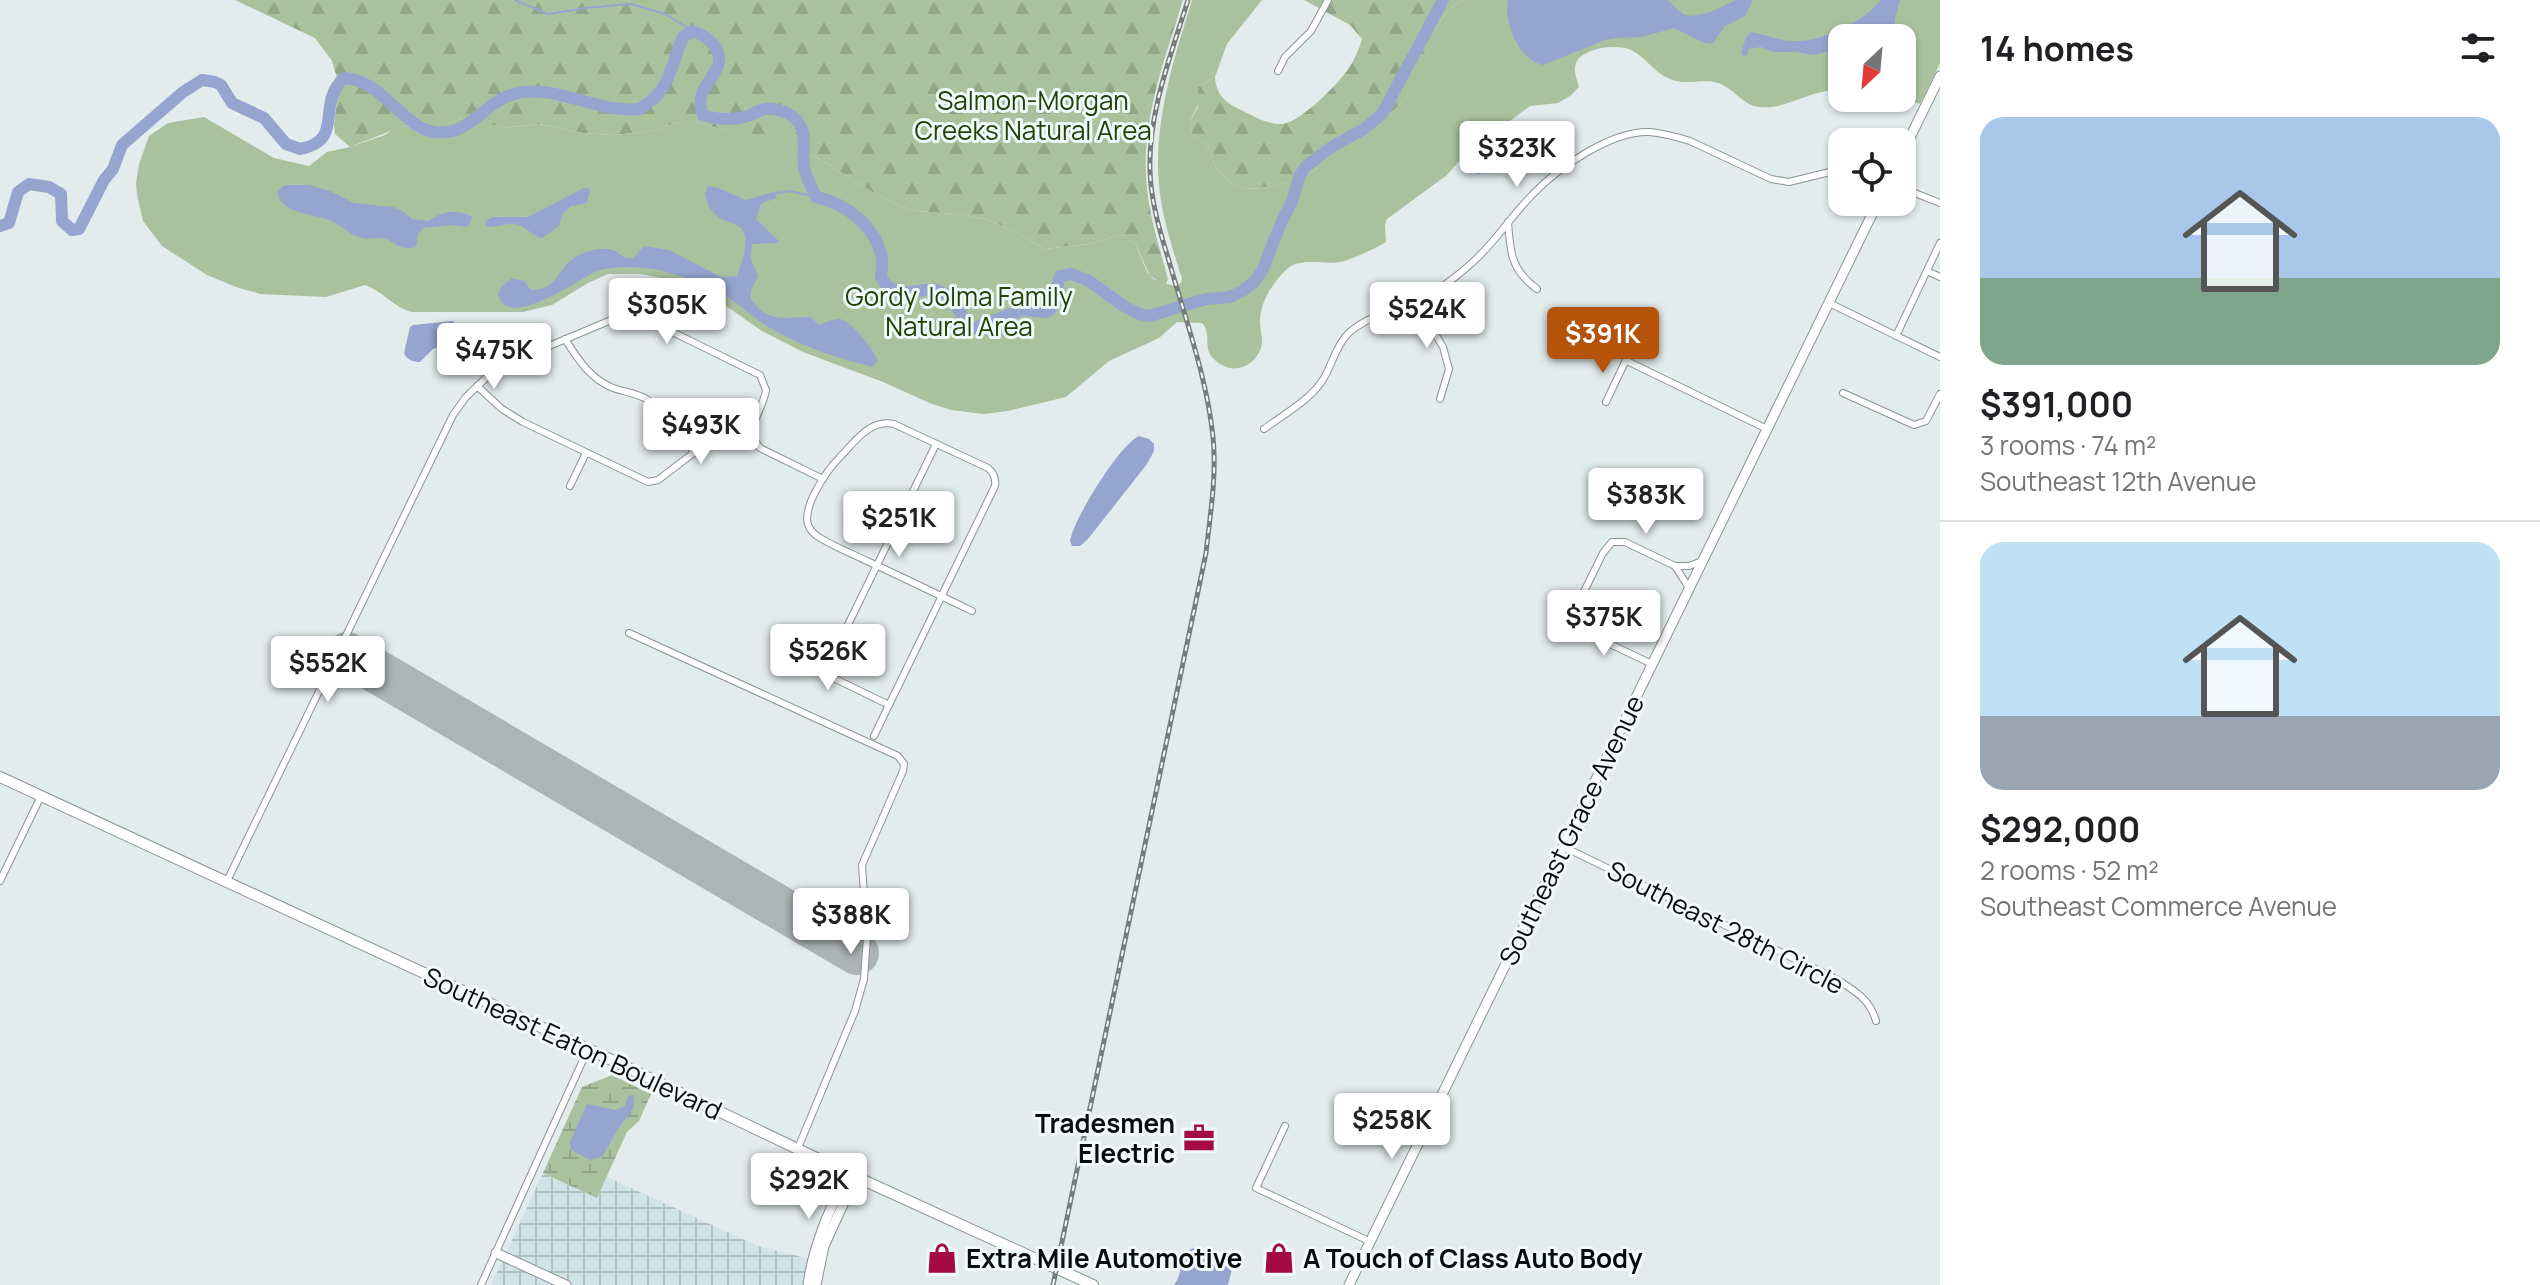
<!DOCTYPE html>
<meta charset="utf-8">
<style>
body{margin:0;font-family:Manrope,sans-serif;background:#f2f2f2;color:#202124;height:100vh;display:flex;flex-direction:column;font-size:30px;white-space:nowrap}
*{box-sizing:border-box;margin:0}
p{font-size:26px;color:#757577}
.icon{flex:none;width:44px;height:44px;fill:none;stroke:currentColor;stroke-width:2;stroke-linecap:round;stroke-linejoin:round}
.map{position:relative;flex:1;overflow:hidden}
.drawer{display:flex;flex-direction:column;background:#fff;width:600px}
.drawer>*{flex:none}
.needle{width:52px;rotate:206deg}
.buttons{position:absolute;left:1828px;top:24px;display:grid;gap:16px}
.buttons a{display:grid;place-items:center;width:88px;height:88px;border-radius:16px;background:#fff;box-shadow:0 2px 6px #0004;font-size:40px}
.price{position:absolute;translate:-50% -68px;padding:0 18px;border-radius:8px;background:#fff;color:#222;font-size:26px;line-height:52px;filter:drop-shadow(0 2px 4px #0008)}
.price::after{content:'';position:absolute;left:50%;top:48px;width:24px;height:18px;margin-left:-12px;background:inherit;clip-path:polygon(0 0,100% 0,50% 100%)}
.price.current{background:#b45309;color:#fff}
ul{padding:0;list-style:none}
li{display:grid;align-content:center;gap:16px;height:424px;padding:0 40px}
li+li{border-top:2px solid #e0e0e0}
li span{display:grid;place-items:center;height:248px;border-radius:24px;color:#555}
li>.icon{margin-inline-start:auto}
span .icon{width:144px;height:144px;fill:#fffc;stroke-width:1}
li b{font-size:34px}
h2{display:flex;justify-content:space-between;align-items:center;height:96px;padding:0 40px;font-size:34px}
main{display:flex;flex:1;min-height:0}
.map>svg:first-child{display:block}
</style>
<main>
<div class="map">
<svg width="1940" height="1285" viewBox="0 0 1940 1285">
<defs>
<pattern id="industrial-grid" width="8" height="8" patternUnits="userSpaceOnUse" patternTransform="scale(2)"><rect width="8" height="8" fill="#d0e3e5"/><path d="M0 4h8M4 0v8" fill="none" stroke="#b1c2c3"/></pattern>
<pattern id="forest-firs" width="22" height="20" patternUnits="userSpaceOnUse" patternTransform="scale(2)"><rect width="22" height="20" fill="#a9c29d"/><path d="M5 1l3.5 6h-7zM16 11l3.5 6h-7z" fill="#90a686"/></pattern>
<pattern id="wetland-marsh" width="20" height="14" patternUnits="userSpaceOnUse" patternTransform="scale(2)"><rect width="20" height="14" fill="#a9c29d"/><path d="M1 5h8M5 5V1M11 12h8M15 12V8" fill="none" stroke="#90a686"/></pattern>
</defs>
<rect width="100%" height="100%" fill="#e3eced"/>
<polygon fill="url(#industrial-grid)" points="543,1173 597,1198 607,1177 758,1246 810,1259 805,1285 491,1285"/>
<g fill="url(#forest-firs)">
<path d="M235,0h948c-19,62 -43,123 -36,188 3,31 13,61 21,91l-3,6 -15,-9 -14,-31 -14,-10 -34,9 -43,5 -32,-18 -28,-12 -19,-4 -48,-4 -19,-5 -22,-11 -64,-40 -46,-18 -50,-9 -23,-7h-12l-30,10 -38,4 -32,-2 -43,-9 -37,4 -35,-11 -23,7 -38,1 -56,22 -15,-13 -1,-10 5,-39 -7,-24 -17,-23z"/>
<path d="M1304,0h158c-37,21 -32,69 -56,99 -14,18 -44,25 -61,40 -11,10 -19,22 -30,31 -15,11 -52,21 -70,18 -10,-2 -20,-9 -26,-16 -6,-7 -5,-15 -10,-23 -4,-7 -12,-10 -17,-16l-2,-12 8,-14v-20l17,-10c1,18 11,26 26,33 12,6 28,15 41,14 18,-1 57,-41 67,-56 6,-9 10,-19 13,-29l-12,-14z"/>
</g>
<polygon fill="url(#wetland-marsh)" points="612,1075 651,1094 639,1121 627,1132 597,1198 543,1173 582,1087"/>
<path fill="#a9c29d" d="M1192,0h70l-35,44 -12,33 -17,10 1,16 -9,18 2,12c5,6 13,9 17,16 5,8 4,16 10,23 6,7 16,14 26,16 18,3 55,-7 70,-18 11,-9 19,-21 30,-31 18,-15 47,-22 61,-40 24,-31 18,-77 56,-99h478v63l-20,41 -18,-6v-60h-60v52c-30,-2 -54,20 -82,17 -17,-1 -26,-19 -42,-24 -16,-5 -32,3 -48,-4 -16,-6 -24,-22 -39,-29 -13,-7 -50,-2 -55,13 -3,9 1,16 3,24l-9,9 -12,7 -28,3 -27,20 -24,12 -32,37 -60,44 -2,6 1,17c-7,5 -36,18 -45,20 -16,3 -41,-5 -54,7 -14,13 -28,35 -27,54 0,8 4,17 1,25 -8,22 -33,28 -49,9 -9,-11 0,-24 -10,-34l-25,-1 -18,16 -50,23 -43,36 -58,14 -24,3 -33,-4 -19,-6 -49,-22 -80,-30 -41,-21 -46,-32 -19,-9 -26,-10 -30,-6h-33l-20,9 -36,22 -29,7h-111c-19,-5 -28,-20 -47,-27l-39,12 -66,-3 -24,-7 -29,-12 -45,-29 -19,-25 -6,-26 -1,-12 3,-19 10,-28 19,-13 36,-6 70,41 35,8 18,-14 23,-5 35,-12 10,-7 18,-4h31l23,-7h6l29,11 37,-4 43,9 32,2 38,-4 30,-10h12l23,7 50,8 46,19 64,40 22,11 19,5 48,4 19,4 28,12 32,18 43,-5 34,-9 14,10 11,27 6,7 21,7 7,-3 1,-4c-8,-26 -17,-52 -21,-78 -11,-69 11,-136 31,-201z"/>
<g fill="#96a5d0">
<path d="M1508,0h159l16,14 8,2 17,-3 28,-13h17l-8,16 -20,10 -13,18 -8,-1 -30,-15 -32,9 -24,1 -13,2 -62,25c-24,-5 -40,-43 -35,-65z"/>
<path d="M1880,0h20l-5,19 -1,19h-52v12l-3,-1 -26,6 -17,-3h-24l-11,-5 -12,2 -2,6 -4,1 -2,-3 5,-16 5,-5c16,3 29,9 45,9 25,1 70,-20 84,-41z"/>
<path d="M1501,129l6,6c-4,9 -9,8 -14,14 -6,8 -7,17 -13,25l-5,-1 -6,-11c4,-18 16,-25 32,-33z"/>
<path d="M291,185h18l21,6 24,12 39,4 8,3 11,9 17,2c12,-10 29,-13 43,-4l-3,8 -4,2 -13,-2 -29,3 -5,6 -2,13c-19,5 -20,-7 -35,-9 -7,-1 -12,2 -19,0 -12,-3 -21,-13 -33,-18 -16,-6 -48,-6 -52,-28l6,-6z"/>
<path d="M708,186l8,1 30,13 31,-9 -1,7 -15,6 -5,15 23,22 -3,2 -24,1 -1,15 7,17 -7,15v8c18,26 35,17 60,18l8,8c5,-2 13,-6 19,-6 13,-1 34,30 40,41l-5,7c-33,-8 -67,-19 -97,-36 -20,-10 -36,-27 -55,-38 -28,-15 -62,-26 -94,-26 -10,0 -21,1 -30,4 -17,7 -93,63 -99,22l4,-7 10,-8 12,3 7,9c29,0 25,-24 48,-35 9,-5 26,-9 36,-4 5,3 9,9 17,7 5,-1 8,-9 12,-12l25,4 52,27 16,-1c28,-77 -22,-33 -32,-82z"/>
<path d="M584,188h4l2,3 -3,12 -16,3 -9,8 -3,12 -17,12c-10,-2 -14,-10 -23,-13 -12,-4 -22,4 -33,1l-1,-4 7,-5h36z"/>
<path d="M452,321l10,6 -2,11 -27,11 -13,13c-7,0 -13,-2 -16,-9l6,-26 3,-2z"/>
<path d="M1139,436l10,3 5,5v7l-7,13 -59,75 -8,7h-8l-2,-5c3,-21 49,-96 69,-105z"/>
<polygon points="629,1095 634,1096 633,1109 617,1130 603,1156 591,1160 571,1150 570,1142 587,1104 616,1110 625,1106"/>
<path d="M1194,1248l38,21 -4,16h-54c10,-14 4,-20 10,-33z"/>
</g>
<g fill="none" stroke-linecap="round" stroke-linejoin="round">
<g stroke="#96a5d0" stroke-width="2">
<polyline points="515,0 548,14 587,8 631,4 665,14 693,31"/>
<polyline points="778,193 790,191 816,197"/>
</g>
<path stroke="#96a5d0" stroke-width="12" d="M0,226l9,-3 9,-31 11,-8 20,3 12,7 1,27 10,9 7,-1 25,-49 9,-11 9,-24 61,-53 19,-12 13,2 6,3 11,18 32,15 22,26 14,5c46,-9 15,-44 44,-71 47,2 64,71 115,51 18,-9 33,-28 52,-34 40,-14 87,19 128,14 33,-18 31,-43 44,-72l10,-6c8,3 15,7 21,14 20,27 -25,39 -11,70 13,5 32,5 45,1 6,-2 11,-6 17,-7 14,-2 32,6 37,20 4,13 0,26 2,38 2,11 8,21 12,30 30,6 61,30 66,62 1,6 -1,12 -1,19 21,32 47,-3 69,20 8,7 12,18 17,28l7,2 48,-18 25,2c12,-8 8,-24 13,-36l12,-2 17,7 35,25 15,8 10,2 57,-17 24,-2 14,-7 11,-9 8,-12 18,-46 12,-24 6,-22 6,-10 28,-21 31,-17 18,-15 61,-114"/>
<polyline stroke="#adb4b5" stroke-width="44" points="347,654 857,953"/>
<defs>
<g id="street">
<polyline points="1278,71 1285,57 1311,31 1328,0"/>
<polyline points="1902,188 1940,203"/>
<path d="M1508,222c2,30 3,48 29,67"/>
<polyline points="1927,271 1940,277"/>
<polyline points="1416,302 1443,347 1449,369 1440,399"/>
<polyline points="1829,303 1940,357"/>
<polyline points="1583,311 1603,322"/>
<polyline points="1896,336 1940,243"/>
<path d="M565,339c13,20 24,39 48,49 11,4 24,5 35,12 19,12 33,36 46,52"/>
<polyline points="1627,361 1767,429"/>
<polyline points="477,386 502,409 523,422 648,482 658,480 721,432 737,428 752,431"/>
<polyline points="1843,393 1914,425 1926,421 1940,394"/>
<polyline points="1606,402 1635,341 1609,328"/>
<path d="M1264,429c20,-15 47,-29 60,-51 9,-16 13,-35 27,-47 26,-21 61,-24 88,-42 14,-10 30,-22 42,-35 19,-19 33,-41 52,-60 26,-27 78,-63 116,-62 13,1 28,5 41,9l81,38 18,3 53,-13"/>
<polyline points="570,486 586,453"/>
<polyline points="1675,566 1689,566 1702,561"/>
<polyline points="629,633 898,756 904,764 903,771 862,865 867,937 864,979 855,1011 798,1148"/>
<polyline points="780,652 889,705"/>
<polyline points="1652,664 1568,624 1603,553 1612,542 1625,542 1675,566 1689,588"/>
<polyline points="824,674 936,444"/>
<path d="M874,736l62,-128 9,-19 50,-103c1,-7 -1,-13 -7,-18l-94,-44c-25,-5 -39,18 -54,33 -13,13 -40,52 -31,70 2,4 5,7 8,9 15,10 34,17 50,25 35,16 70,33 105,50"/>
<path d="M1564,847l272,132c19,12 34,20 40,42"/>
<polyline points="0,881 41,796"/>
<path d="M227,881l226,-466 13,-18 23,-22 34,-18 93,-39 16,-2 12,2 116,57 6,15c-3,21 -23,38 -6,58l63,31"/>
<polyline points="1285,1126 1256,1188 1371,1242"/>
<polyline points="481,1285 588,1049"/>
</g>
<g id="secondary">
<polyline points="1902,154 1940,76"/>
<polyline points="496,1253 566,1285"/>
<path d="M808,1285c4,-31 22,-87 44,-110"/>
<polyline points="816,1285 824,1246 851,1187 852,1175"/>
<polyline points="1349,1285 1878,202"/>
</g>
<polyline id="primary" points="0,777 599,1054 852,1175 1093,1285"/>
</defs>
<use href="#street" stroke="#8a9394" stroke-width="8"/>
<use href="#secondary" stroke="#8a9394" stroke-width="11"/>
<use href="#primary" stroke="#8a9394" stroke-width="12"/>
<use href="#street" stroke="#fff" stroke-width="6"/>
<use href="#secondary" stroke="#fff" stroke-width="9"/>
<use href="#primary" stroke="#fff" stroke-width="10"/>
<defs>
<path id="rail" d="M1053,1285l153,-732c4,-38 11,-77 7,-116 -6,-59 -28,-119 -44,-176 -9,-29 -18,-59 -19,-90 -2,-58 21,-116 38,-171"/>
</defs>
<use href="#rail" stroke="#777d7d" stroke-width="5"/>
<use href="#rail" stroke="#f0fafa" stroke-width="2" stroke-dasharray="6" stroke-linecap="butt"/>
</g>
<defs>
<symbol id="office-bare" viewBox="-9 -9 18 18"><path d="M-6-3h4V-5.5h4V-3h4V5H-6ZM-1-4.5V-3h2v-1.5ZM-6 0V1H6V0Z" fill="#a40b41" stroke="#f0fafa" stroke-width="2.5" paint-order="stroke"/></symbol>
<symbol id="shop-bare" viewBox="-9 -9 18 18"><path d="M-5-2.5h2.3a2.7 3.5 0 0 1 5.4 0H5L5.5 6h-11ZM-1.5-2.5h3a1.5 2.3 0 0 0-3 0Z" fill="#a40b41" stroke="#f0fafa" stroke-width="2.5" paint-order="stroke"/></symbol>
</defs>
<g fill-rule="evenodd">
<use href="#office-bare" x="1177" y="1116" width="44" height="44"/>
<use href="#shop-bare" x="920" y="1236" width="44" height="44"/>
<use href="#shop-bare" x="1257" y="1236" width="44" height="44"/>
</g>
<g text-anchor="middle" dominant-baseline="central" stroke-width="6" stroke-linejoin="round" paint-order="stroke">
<g font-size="26" fill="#204206" stroke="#f0fafa">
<text x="1033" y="100">Salmon-Morgan<tspan x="1033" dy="30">Creeks Natural Area</tspan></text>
<text x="959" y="296">Gordy Jolma Family<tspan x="959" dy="30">Natural Area</tspan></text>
</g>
<g font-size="26" fill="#090c0c" stroke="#f0fafa">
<text transform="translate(1571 830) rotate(-64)">Southeast Grace Avenue</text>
<text transform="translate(1726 927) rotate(27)">Southeast 28th Circle</text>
<text transform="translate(573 1043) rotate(25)">Southeast Eaton Boulevard</text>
</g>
<g font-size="26" font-weight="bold" fill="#090c0c" stroke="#f0fafa" text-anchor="start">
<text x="1175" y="1123" text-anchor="end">Tradesmen<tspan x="1175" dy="30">Electric</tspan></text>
<text x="966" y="1258">Extra Mile Automotive</text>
<text x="1303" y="1258">A Touch of Class Auto Body</text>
</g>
</g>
</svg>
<div class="buttons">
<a><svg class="needle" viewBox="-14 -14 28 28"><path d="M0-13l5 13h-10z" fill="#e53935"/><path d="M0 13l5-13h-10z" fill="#757577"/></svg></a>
<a><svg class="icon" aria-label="locate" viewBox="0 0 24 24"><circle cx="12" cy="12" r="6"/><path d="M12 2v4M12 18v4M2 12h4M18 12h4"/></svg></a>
</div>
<b class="price" style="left:1517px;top:189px">$323K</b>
<b class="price" style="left:667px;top:346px">$305K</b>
<b class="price" style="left:1427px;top:350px">$524K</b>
<b class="price current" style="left:1603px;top:375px">$391K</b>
<b class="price" style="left:494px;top:391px">$475K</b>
<b class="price" style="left:701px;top:466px">$493K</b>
<b class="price" style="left:1646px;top:536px">$383K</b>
<b class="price" style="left:899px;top:559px">$251K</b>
<b class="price" style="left:1604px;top:658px">$375K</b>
<b class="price" style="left:828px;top:692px">$526K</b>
<b class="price" style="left:328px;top:704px">$552K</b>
<b class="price" style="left:851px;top:956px">$388K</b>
<b class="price" style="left:1392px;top:1161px">$258K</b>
<b class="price" style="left:809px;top:1221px">$292K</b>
</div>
<section class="drawer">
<h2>14 homes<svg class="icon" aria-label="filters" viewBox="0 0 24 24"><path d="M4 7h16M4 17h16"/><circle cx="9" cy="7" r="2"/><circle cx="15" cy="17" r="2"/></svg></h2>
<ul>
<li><span style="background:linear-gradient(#a9c7e8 65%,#7fa58c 0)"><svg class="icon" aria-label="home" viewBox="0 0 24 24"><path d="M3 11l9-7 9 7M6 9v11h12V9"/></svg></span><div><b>$391,000</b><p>3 rooms · 74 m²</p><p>Southeast 12th Avenue</p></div></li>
<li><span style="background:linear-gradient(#bfe0f5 70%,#9aa5b1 0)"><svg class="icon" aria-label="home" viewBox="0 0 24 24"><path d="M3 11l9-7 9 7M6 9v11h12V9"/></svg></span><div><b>$292,000</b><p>2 rooms · 52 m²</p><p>Southeast Commerce Avenue</p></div></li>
</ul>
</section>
</main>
